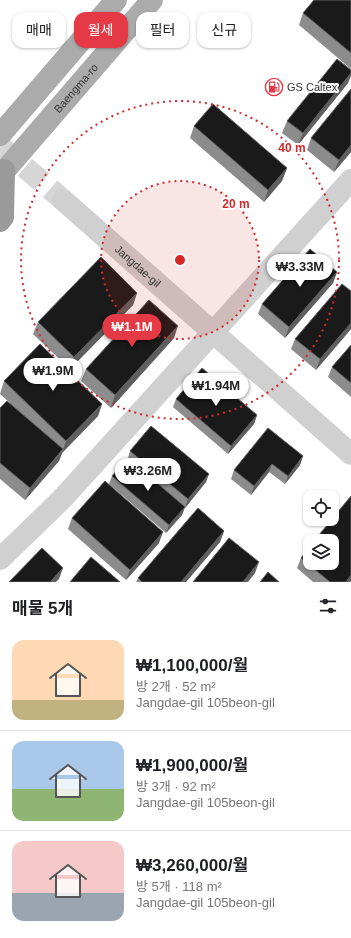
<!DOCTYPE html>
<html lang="ko">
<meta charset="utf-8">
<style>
body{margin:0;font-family:Arial,"Noto Sans KR",sans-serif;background:#f6f6f6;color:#202124;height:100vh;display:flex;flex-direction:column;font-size:15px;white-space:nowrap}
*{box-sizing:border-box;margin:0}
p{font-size:13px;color:#757577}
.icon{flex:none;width:22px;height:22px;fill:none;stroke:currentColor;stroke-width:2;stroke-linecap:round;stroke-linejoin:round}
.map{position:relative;height:582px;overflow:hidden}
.sheet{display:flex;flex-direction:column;background:#fff;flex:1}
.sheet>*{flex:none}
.banner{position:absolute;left:12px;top:12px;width:327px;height:36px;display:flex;gap:8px}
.controls{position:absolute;left:303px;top:490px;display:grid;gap:8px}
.controls a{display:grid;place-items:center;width:36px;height:36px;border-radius:8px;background:#fff;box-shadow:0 1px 3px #0004;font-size:20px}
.price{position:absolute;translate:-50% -34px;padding:0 9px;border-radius:14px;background:#fff;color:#222;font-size:13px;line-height:26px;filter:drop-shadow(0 1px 2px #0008)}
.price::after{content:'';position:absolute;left:50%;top:24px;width:12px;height:9px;margin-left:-6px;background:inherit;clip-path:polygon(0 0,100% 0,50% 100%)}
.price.current{background:#e63946;color:#fff}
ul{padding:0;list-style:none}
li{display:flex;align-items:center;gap:12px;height:100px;padding:0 12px}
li+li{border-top:1px solid #e0e0e0}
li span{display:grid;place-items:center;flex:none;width:112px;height:80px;border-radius:12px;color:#555}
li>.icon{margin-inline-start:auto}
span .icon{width:48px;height:48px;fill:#fffc;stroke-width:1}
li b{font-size:17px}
h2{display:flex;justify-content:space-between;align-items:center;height:48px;padding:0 12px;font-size:17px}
.tag{padding:0 14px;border-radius:12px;background:#fff;box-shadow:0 1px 3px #0004;font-size:14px;line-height:36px}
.tag.current{background:#e63946;color:#fff}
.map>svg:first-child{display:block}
</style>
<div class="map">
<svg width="351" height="582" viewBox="0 0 351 582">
<rect width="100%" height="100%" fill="#fff"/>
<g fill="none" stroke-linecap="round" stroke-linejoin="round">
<polyline stroke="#d6d6d6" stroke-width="22" stroke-dasharray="22 11" stroke-linecap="butt" points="0,146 63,200"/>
<g stroke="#d0d0d0" stroke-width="22">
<path id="s1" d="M63,200l288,254"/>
<polyline points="0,559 62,499 351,180"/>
</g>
<g stroke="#ababab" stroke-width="22">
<polyline points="0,135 116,0"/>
<path id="s2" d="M0,176l152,-176"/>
</g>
<polyline stroke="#9a9a9a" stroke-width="22" points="0,221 3,217 4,170"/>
</g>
<g fill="#8c8c8c">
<polygon points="351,0 351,69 299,25 303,13"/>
<polygon points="348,83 298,145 282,133 287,121"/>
<polygon points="351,89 351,152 334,172 307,150 311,138"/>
<polygon points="194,126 287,168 282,181 264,202 190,138"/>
<polygon points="337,272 333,283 285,338 258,314 262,304"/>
<polygon points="351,291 351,329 316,370 291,349 295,339"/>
<polygon points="137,293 133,305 70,369 33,334 38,322"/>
<polygon points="174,338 111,408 81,381 86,369"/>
<polygon points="351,345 351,397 328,377 332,367"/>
<polygon points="4,381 102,404 98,416 62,453 59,461 25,500 0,479 0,408 10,403 0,394"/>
<polygon points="176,399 257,415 254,424 228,454 173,407"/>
<polygon points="130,451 206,482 185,508 185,507 182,515 166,533 109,484 112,476 128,458"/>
<polygon points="303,456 300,465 285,484 269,472 251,495 231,479 234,470"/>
<polygon points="72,518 159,543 126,580 68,529"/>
<polygon points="224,531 220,542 186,582 136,582 138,578"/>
<polygon points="301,558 351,581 350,582 313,582 297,568"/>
</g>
<g fill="#5f5f5f">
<polygon points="351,73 351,76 348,83 298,145 303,133"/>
<polygon points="351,145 351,152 334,172 339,160"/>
<polygon points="287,168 282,181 264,202 268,190"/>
<polygon points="337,272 333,283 285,338 289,327"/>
<polygon points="137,293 133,305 70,369 74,357"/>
<polygon points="351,323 351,329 316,370 320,359"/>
<polygon points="178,326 174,338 111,408 115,395"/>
<polygon points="102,404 98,416 62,453 59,461 25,500 30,488 63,450 66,441"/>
<polygon points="257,415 254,424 228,454 231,446"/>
<polygon points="303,456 300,465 285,484 288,476"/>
<polygon points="272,464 269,472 251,495 254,486"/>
<polygon points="209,474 206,482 185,508 188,499"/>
<polygon points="185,507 182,515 166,533 169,525"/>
<polygon points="224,531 220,542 186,582 181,582"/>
<polygon points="163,532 159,543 126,580 130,570"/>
<polygon points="259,562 255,573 248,582 243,582"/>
<polygon points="63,568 59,579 56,582 50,582"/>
<polygon points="351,575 351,581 350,582 346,582"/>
</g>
<g fill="#1a1a1a" stroke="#5f5f5f">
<polygon points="314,0 351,0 351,53 303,13"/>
<polygon points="337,59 351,70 351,73 303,133 287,121"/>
<polygon points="351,89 351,145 339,160 311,138"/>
<polygon points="213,104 287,168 268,190 194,126"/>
<polygon points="310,249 337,272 289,327 262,304"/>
<polygon points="101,257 137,293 74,357 38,322"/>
<polygon points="342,284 351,291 351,323 320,359 295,339"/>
<polygon points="149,300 178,326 115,395 86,369"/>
<polygon points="40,344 102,404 66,441 4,381"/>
<polygon points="351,345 351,383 332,367"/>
<polygon points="202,368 257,415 231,446 176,399"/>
<polygon points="7,401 63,449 30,488 0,463 0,408"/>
<polygon points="151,426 209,474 188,499 130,451"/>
<polygon points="268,428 303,456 288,476 272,464 254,486 234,470"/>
<polygon points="128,458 185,507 169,525 112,476"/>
<polygon points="105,481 163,532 130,570 72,518"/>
<polygon points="351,496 351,575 346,582 330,582 301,558 310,546 310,563 332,563 332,541 314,541"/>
<polygon points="198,508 224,531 181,582 142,582 138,578"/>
<polygon points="229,538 259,562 243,582 193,582"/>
<polygon points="42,548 63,568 50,582 9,582"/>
<polygon points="91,557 120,582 70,582"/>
<polygon points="268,572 279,582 260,582"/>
</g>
<circle cx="180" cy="260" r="79" fill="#d62828" fill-opacity=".12"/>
<g fill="none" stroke="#d62828" stroke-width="2" stroke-dasharray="2 4">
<circle cx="180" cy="260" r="79"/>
<circle cx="180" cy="260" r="159"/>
</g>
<defs>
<symbol id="fuel-ring" viewBox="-11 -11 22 22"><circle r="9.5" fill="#fff" stroke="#e63946" stroke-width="1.5"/><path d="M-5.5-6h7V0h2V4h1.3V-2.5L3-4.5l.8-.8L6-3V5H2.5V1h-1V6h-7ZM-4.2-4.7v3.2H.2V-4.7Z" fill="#e63946"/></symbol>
</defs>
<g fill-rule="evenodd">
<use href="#fuel-ring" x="264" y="77" width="20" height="20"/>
</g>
<g text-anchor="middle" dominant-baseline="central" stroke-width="4" stroke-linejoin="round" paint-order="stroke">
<g font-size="11" fill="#333" stroke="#fff" text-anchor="start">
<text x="287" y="87">GS Caltex</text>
</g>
<g font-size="11" fill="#333" stroke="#fff">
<text stroke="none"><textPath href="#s2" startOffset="116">Baengma-ro</textPath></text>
<text stroke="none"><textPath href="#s1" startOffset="100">Jangdae-gil</textPath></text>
</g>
</g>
<circle cx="180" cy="260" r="6" fill="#d62828" stroke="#fff" stroke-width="2"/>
<g font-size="12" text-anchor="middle" font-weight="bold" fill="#d62828" stroke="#fff" stroke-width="4" stroke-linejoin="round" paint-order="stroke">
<text x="292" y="152">40 m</text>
<text x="236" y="208">20 m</text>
</g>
</svg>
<div class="controls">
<a><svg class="icon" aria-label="locate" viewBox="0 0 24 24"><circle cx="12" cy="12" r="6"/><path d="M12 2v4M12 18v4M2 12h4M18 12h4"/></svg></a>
<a><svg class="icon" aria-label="layers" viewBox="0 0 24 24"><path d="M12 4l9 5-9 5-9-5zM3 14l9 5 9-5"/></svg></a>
</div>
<b class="price" style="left:300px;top:288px">₩3.33M</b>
<b class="price current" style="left:132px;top:348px">₩1.1M</b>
<b class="price" style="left:53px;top:392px">₩1.9M</b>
<b class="price" style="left:216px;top:407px">₩1.94M</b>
<b class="price" style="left:148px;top:492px">₩3.26M</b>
<div class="banner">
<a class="tag">매매</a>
<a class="tag current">월세</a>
<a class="tag">필터</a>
<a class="tag">신규</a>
</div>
</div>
<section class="sheet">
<h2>매물 5개<svg class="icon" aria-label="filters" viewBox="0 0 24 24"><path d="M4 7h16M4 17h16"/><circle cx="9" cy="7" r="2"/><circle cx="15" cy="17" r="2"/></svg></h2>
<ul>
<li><span style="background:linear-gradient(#ffd9b3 75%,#c2b280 0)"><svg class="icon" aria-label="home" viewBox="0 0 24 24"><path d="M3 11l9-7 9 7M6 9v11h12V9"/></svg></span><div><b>₩1,100,000/월</b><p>방 2개 · 52 m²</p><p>Jangdae-gil 105beon-gil</p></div></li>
<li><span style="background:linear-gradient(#a9c7e8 60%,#8fb573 0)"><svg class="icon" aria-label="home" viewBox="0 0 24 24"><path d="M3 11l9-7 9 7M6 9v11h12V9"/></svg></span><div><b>₩1,900,000/월</b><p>방 3개 · 92 m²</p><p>Jangdae-gil 105beon-gil</p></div></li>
<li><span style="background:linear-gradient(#f6c9c9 65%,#9aa5b1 0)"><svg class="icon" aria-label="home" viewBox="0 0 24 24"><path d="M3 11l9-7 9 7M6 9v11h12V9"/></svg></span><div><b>₩3,260,000/월</b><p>방 5개 · 118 m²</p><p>Jangdae-gil 105beon-gil</p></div></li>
</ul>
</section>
